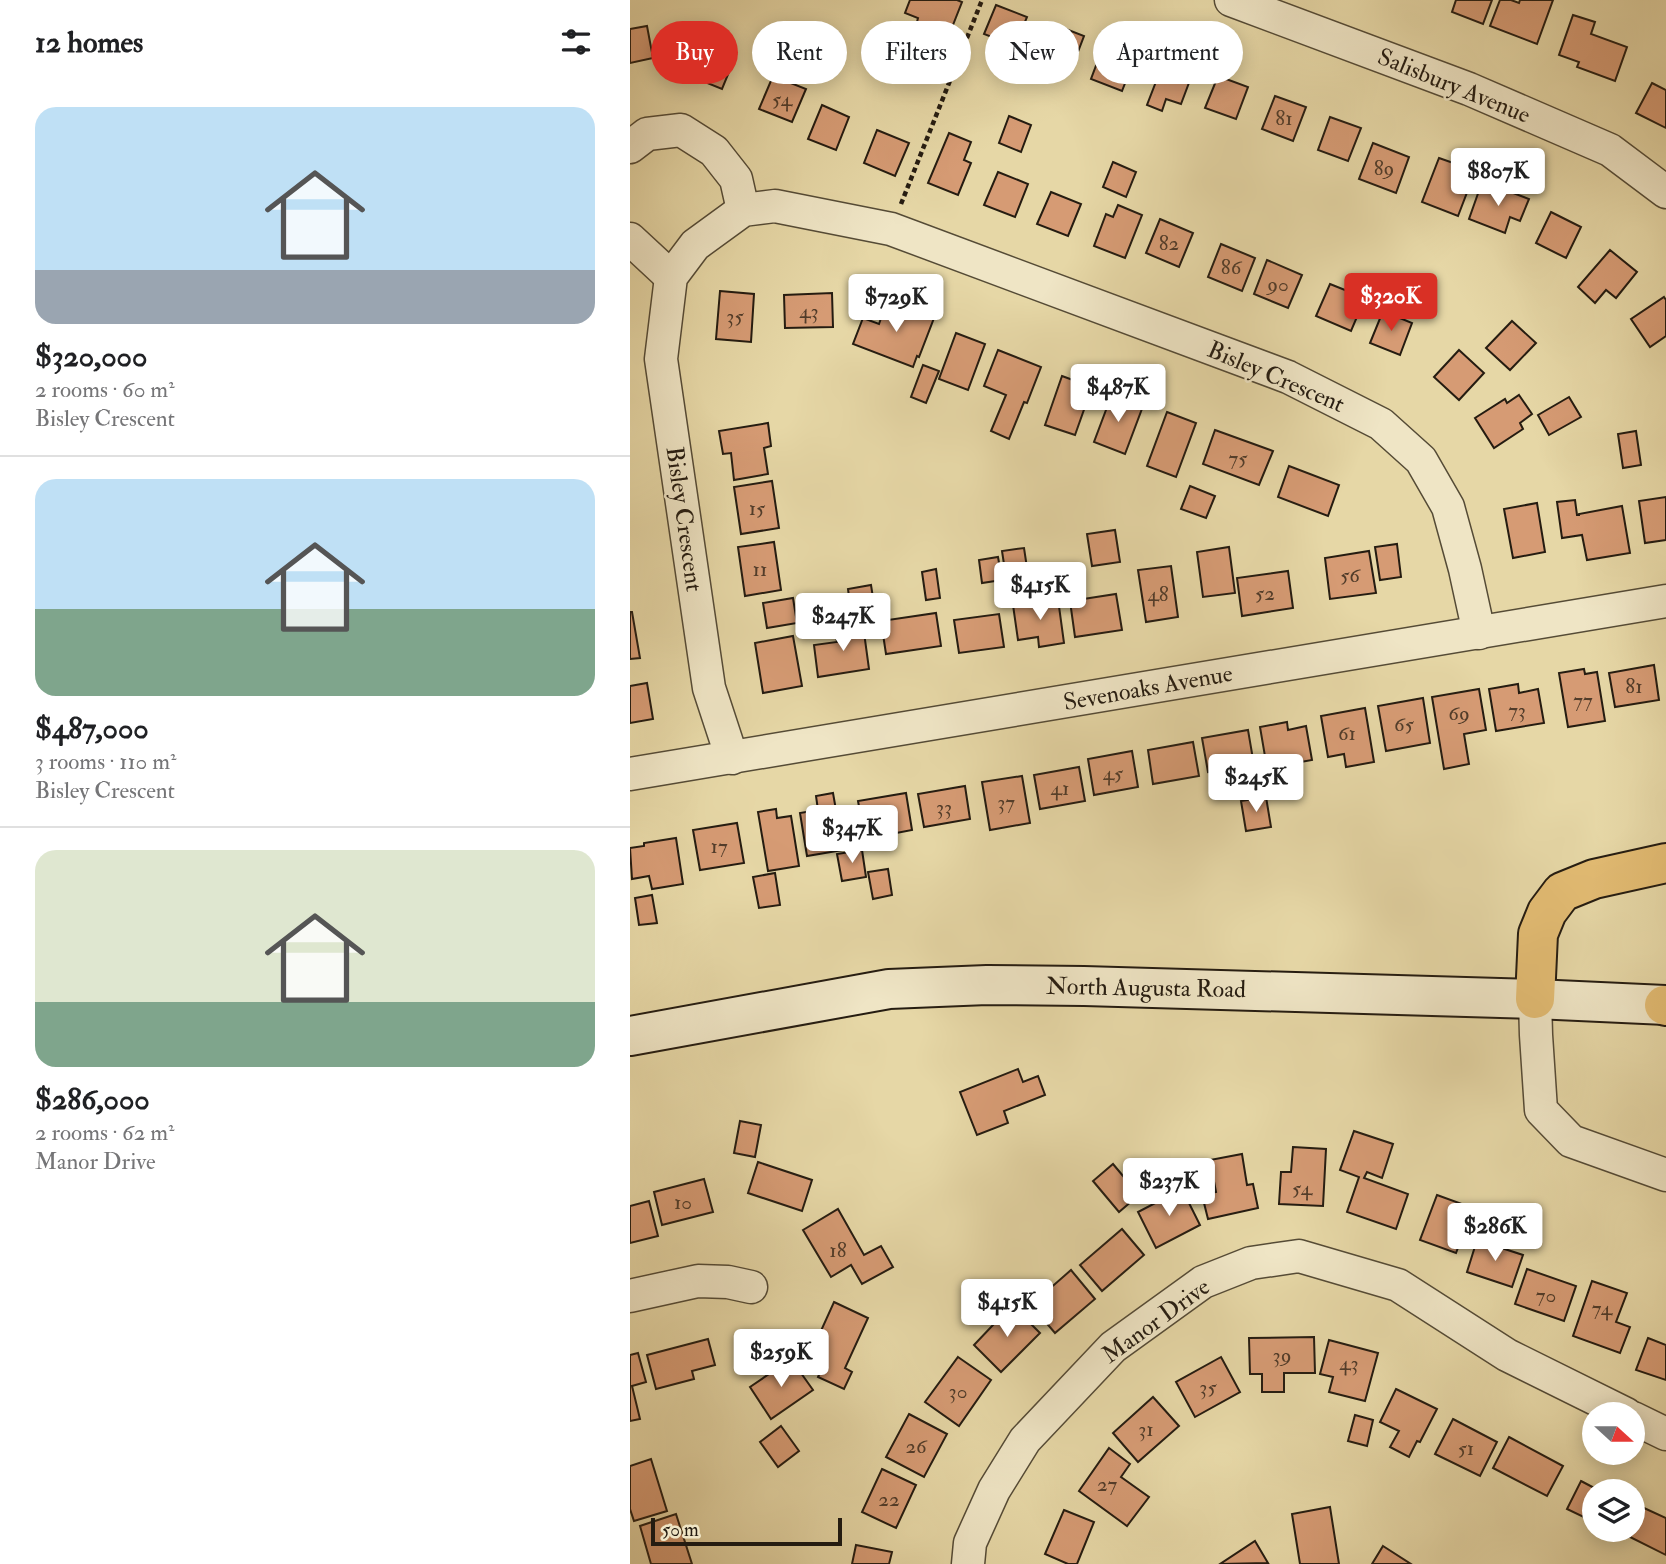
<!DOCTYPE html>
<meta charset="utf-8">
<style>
body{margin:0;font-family:"IM FELL Double Pica",serif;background:#f2f2f2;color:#202124;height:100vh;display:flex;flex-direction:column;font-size:26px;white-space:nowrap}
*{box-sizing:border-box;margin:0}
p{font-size:23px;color:#757577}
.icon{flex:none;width:38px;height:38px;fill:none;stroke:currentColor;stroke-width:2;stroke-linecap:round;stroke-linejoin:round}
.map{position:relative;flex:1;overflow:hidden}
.details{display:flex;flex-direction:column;background:#fff;width:630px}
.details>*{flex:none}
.top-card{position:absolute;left:21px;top:21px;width:665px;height:63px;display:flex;gap:14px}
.needle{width:46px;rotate:111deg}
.fabs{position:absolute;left:952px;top:1402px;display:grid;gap:14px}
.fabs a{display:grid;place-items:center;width:63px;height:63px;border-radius:50%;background:#fff;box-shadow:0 4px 18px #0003;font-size:35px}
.scale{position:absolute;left:21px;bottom:18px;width:191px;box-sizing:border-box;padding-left:7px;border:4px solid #251c11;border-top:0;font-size:19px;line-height:24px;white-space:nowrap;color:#251c11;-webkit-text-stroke:5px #efe5c5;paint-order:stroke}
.price{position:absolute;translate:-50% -60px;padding:0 16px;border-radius:7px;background:#fff;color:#222;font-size:23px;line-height:46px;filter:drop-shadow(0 2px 4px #0008)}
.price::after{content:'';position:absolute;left:50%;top:42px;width:21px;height:16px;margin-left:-10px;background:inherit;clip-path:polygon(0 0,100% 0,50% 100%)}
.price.on{background:#d93025;color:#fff}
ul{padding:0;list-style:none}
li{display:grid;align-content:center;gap:14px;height:371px;padding:0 35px}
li+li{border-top:2px solid #e0e0e0}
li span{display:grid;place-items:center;height:217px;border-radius:21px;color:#555}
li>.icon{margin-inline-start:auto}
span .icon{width:126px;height:126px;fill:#fffc;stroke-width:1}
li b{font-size:30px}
h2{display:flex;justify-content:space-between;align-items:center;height:84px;padding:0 35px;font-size:30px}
.tag{padding:0 24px;border-radius:32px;background:#fff;box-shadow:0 4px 18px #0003;font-size:24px;line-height:63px}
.tag.on{background:#d93025;color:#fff}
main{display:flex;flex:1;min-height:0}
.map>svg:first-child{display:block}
</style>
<main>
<section class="details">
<h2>12 homes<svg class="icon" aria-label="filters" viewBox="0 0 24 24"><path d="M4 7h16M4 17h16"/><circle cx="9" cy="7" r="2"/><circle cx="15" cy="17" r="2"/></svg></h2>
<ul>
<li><span style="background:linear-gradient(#bfe0f5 75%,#9aa5b1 0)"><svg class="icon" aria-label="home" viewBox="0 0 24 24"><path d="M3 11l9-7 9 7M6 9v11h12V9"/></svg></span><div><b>$320,000</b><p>2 rooms · 60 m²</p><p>Bisley Crescent</p></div></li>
<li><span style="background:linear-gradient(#bfe0f5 60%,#7fa58c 0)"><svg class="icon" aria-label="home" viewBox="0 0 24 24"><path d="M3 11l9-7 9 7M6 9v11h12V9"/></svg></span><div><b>$487,000</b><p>3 rooms · 110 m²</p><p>Bisley Crescent</p></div></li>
<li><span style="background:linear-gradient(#dfe7d0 70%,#7fa58c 0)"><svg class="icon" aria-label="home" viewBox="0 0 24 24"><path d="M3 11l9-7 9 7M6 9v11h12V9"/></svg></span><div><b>$286,000</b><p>2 rooms · 62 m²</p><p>Manor Drive</p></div></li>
</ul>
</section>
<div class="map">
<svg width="1036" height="1564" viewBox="0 0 1036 1564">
<rect width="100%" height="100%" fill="#e6d7a6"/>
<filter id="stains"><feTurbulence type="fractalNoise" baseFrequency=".00286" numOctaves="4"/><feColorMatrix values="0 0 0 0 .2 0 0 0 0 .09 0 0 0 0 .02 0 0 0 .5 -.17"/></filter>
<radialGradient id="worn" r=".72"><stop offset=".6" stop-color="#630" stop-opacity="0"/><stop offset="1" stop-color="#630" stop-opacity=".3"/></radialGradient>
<g fill="#d69b74" stroke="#251c11" stroke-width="2">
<polygon points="280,0 327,0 332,2 319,35 287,22 288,18 275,13"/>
<polygon points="826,0 862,0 853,24 822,12"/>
<polygon points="870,0 881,0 889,3 890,0 923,0 907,44 860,26"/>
<polygon points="366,5 397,17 385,46 354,34"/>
<polygon points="943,15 965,22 961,34 997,47 985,81 947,67 949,62 929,55"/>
<polygon points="423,24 454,36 441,70 411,58"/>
<polygon points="17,26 23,58 0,63 0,29"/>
<polygon points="64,38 106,55 92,89 50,72"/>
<polygon points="476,39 508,50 492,91 461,79"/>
<polygon points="534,61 563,72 551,104 536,99 532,111 517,105"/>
<polygon points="143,76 176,89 162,122 129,109"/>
<polygon points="588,76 618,87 606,119 575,108"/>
<polygon points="1022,83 1036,90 1036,128 1006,113"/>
<polygon points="645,96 676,107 663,141 632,129"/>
<polygon points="192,105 219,117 206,150 178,139"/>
<polygon points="379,116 401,125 391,152 369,143"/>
<polygon points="700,117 731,128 718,161 688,150"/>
<polygon points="247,130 279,143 265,176 234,163"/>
<polygon points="319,133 341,142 334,160 341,163 328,195 298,183"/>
<polygon points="743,143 779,157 766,193 729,179"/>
<polygon points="809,158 835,167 830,178 841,182 828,216 792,202"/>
<polygon points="483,162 506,172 496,197 473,187"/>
<polygon points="368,172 398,184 385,217 354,205"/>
<polygon points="851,185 863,190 865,186 899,199 890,221 880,217 875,233 839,219"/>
<polygon points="421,192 451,204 438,236 407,224"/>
<polygon points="488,205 512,215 495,258 464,246 476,214 483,217"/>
<polygon points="921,212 951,227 936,258 906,243"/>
<polygon points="530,219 563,233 549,267 516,253"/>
<polygon points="591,244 625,258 612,291 578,277"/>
<polygon points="980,250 1007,272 986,298 976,290 965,303 948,287"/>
<polygon points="637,260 672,275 658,308 624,294"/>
<polygon points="700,284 735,298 721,331 686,316"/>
<polygon points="90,291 124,294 121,342 86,339"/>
<polygon points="202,293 203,327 155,328 154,295"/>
<polygon points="1034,297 1036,300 1036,336 1020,347 1001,319"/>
<polygon points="257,301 304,318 289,357 287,356 283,367 223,344 233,318 249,324"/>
<polygon points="753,311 782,323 770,355 740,343"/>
<polygon points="882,321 906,343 880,370 856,348"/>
<polygon points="326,333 355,344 338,390 309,379"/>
<polygon points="368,350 411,367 397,403 394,402 379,439 361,431 376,395 354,386"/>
<polygon points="829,350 854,373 829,400 804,377"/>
<polygon points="293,365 309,371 296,403 281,397"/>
<polygon points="432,376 462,387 445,435 415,425"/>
<polygon points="482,394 513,406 495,454 464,442"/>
<polygon points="889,395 902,414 890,423 893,429 864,448 845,418 875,399 877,403"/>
<polygon points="939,397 951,417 919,435 908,415"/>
<polygon points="537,412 566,423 546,477 517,466"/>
<polygon points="138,423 141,446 134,448 138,474 104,480 101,453 93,454 89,431"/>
<polygon points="585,430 643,451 629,485 573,464"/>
<polygon points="1006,431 1011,465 993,468 988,434"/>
<polygon points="659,466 709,485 698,516 648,497"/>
<polygon points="142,481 149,528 111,534 104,487"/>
<polygon points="560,486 585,496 576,518 551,509"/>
<polygon points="1036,497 1036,540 1015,543 1009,501"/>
<polygon points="945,500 947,515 949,515 949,514 992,506 1000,553 957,560 952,535 932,538 927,502"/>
<polygon points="907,503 915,552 883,558 874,509"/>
<polygon points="485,530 490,562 462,566 457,534"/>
<polygon points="144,542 151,590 115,596 108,547"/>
<polygon points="767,544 771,577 750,580 745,547"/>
<polygon points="599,547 605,593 573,597 567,552"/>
<polygon points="394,548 399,581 377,584 372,551"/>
<polygon points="739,551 746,593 700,599 695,558"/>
<polygon points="368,557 372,580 352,583 349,560"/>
<polygon points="541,566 548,617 516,622 508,570"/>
<polygon points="306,569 310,598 296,600 292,572"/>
<polygon points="658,571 663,608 612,616 607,578"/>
<polygon points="241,585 246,617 222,620 218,589"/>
<polygon points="486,594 492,630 445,637 440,601"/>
<polygon points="163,598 167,623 137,628 133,603"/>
<polygon points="428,599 434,643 409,647 408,637 388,640 383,605"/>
<polygon points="0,612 2,612 10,658 0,659"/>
<polygon points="306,613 311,646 256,654 251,621"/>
<polygon points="369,614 374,647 329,653 324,620"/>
<polygon points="233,625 239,669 188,677 184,645 207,642 205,629"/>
<polygon points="163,636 172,686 133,693 125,643"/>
<polygon points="1024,665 1029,700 985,707 979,673"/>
<polygon points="954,669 955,674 967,672 975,721 938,727 929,673"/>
<polygon points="17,683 23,719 0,723 0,686"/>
<polygon points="888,684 889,693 908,689 914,723 866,731 859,689"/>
<polygon points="849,689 856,730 834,734 839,764 814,769 802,697"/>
<polygon points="793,698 800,743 756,751 748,706"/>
<polygon points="735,708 744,762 716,767 714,754 698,757 691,716"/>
<polygon points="657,722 658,730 676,726 682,760 637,768 630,727"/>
<polygon points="618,730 624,765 578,772 572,738"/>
<polygon points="563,742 569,776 523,784 518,750"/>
<polygon points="502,751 508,787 464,795 458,759"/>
<polygon points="449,767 455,801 410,809 404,775"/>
<polygon points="392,776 400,823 360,830 352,782"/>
<polygon points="335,786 340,819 294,827 288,794"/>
<polygon points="203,793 213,850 177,856 170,813 188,810 186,796"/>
<polygon points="276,793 282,830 235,839 228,801"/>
<polygon points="636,797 641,827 616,831 611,801"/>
<polygon points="146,809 147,818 161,816 169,866 138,871 128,812"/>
<polygon points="107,823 114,863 70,870 63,830"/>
<polygon points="46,838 53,884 22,889 19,876 2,879 0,848 14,846 14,843"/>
<polygon points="232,850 236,877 212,881 207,854"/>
<polygon points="258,869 262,895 243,899 238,872"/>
<polygon points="145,873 150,905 129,908 123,877"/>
<polygon points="22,895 27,923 9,925 5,898"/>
<polygon points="388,1069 393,1082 408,1076 415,1095 374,1111 378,1123 347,1135 330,1092"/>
<polygon points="110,1121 131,1125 125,1157 104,1153"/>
<polygon points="724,1131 763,1144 752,1178 737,1172 734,1178 778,1194 766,1229 717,1212 729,1177 710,1170"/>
<polygon points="663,1147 696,1149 693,1206 649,1204 651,1172 661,1172"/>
<polygon points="612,1154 617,1185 623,1184 628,1208 578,1219 572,1195 586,1192 580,1160"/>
<polygon points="128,1162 182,1180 172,1211 118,1193"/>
<polygon points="483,1164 509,1195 489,1212 463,1181"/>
<polygon points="74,1179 83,1212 32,1225 24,1192"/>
<polygon points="552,1189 570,1225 526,1248 508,1212"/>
<polygon points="807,1195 843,1208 826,1253 790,1240"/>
<polygon points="19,1201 28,1236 0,1243 0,1206"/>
<polygon points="208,1209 234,1255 251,1246 263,1267 232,1284 221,1265 201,1277 173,1230"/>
<polygon points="492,1229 514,1255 472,1291 450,1265"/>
<polygon points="847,1240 893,1255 882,1287 837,1272"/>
<polygon points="897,1269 946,1286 934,1321 885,1304"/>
<polygon points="441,1270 465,1299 425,1333 401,1305"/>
<polygon points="962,1281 997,1293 986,1322 1000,1327 990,1353 943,1336"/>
<polygon points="204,1302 238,1318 215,1368 222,1372 214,1389 188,1377 195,1362 180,1355"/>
<polygon points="382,1305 410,1333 371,1372 344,1345"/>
<polygon points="684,1337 685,1373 654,1373 654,1392 632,1392 632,1374 620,1374 619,1338"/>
<polygon points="1018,1338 1036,1345 1036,1380 1006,1370"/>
<polygon points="78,1339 85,1365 62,1371 64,1379 26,1389 17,1355"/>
<polygon points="699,1340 748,1353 735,1401 699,1392 703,1377 690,1374"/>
<polygon points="8,1353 16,1382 2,1386 10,1419 0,1421 0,1355"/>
<polygon points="328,1357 361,1380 329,1426 295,1402"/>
<polygon points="591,1357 610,1392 565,1417 546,1382"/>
<polygon points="161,1359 183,1390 141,1419 120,1387"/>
<polygon points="766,1389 807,1409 790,1442 787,1441 779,1457 760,1447 769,1431 750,1422"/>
<polygon points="523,1397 549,1426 508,1462 483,1433"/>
<polygon points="279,1414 317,1434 294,1477 256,1457"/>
<polygon points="725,1415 743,1420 737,1446 718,1441"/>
<polygon points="823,1419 867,1442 850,1476 805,1454"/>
<polygon points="151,1426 169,1451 148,1467 130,1442"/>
<polygon points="879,1437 933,1466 917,1496 863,1468"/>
<polygon points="479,1448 500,1464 491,1477 519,1497 497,1526 449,1491"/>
<polygon points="21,1459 37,1511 4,1521 0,1509 0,1466"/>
<polygon points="252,1469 286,1485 266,1528 232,1512"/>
<polygon points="951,1481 970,1491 964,1491 964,1522 937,1509"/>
<polygon points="700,1507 709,1564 670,1564 662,1514"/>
<polygon points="1014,1508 1036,1518 1036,1555 1000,1537"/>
<polygon points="434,1510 464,1522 447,1564 438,1564 415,1554"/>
<polygon points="46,1514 62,1564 21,1564 10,1526"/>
<polygon points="625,1541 638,1563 590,1564"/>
<polygon points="226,1545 262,1552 259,1564 222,1564"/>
<polygon points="753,1546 781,1564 742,1564"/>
</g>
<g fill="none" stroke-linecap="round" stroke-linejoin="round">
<defs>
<g id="minor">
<polyline points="601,0 839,89 980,150 1036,192"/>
<polyline points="0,147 17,134 51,130 84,151 106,179 113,210"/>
<polyline points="0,239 41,277"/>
<polyline points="102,758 79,688 31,359 41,277 65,245 113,210 145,206 261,229 658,377 751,424 791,460 818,507 835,569 849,633"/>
<polyline points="0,774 1036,601"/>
<polyline points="905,999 906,1035 911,1110 941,1141 1036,1175"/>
<polyline points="0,1296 68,1281 98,1282 121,1287"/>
<polyline points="1003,1418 1036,1434"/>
<polyline points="338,1564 340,1543 364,1490 395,1440 483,1347 573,1282 621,1263 669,1256 768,1285 877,1355 996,1414"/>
</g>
<polyline id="secondary" points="0,1036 259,989 357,985 454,986 905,999 1036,1005"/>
<g id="motorway">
<polyline points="905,999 908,934 917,912 932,892 964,879 1036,863"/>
<polyline points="1034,1005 1036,1006"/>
</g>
</defs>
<use href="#minor" stroke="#554b36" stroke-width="35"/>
<use href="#secondary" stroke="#251c11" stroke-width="42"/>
<use href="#motorway" stroke="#251c11" stroke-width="42"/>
<polyline stroke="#251c11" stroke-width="4.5" stroke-dasharray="5 3.5" stroke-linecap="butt" points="271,204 352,0"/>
<use href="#minor" stroke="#efe5c5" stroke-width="32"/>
<use href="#secondary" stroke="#efe5c5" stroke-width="38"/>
<use href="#motorway" stroke="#e3bc73" stroke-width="38"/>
</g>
<g text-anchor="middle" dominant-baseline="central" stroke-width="5" stroke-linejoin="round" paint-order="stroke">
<g font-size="21" fill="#513c2a">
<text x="152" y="99">54</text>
<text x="654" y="118">81</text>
<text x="754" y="168">89</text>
<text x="539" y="243">82</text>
<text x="601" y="267">86</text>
<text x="648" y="284">90</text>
<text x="179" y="311">43</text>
<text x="105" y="316">35</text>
<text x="608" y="458">75</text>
<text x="127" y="508">15</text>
<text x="130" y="569">11</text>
<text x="720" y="575">56</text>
<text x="635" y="593">52</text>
<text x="528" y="594">48</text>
<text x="1004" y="686">81</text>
<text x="953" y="700">77</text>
<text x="887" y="710">73</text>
<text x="829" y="713">69</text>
<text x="774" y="724">65</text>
<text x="717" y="733">61</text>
<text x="483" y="773">45</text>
<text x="430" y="788">41</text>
<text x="376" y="802">37</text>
<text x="314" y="807">33</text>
<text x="89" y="846">17</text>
<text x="672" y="1188">54</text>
<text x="53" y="1202">10</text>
<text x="208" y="1250">18</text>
<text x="916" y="1295">70</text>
<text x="972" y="1308">74</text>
<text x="652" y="1355">39</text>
<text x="719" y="1363">43</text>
<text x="578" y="1387">35</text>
<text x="328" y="1391">30</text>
<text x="516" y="1429">31</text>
<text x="286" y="1446">26</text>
<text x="836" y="1448">51</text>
<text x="477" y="1484">27</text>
<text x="259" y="1499">22</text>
</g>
<g font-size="24" fill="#251c11" stroke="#efe5c5">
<text transform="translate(824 86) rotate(22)">Salisbury Avenue</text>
<text transform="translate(646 377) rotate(23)">Bisley Crescent</text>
<text transform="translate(54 519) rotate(82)">Bisley Crescent</text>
<text transform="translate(518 688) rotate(-10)">Sevenoaks Avenue</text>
<text transform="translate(516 988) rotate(1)">North Augusta Road</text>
<text transform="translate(526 1321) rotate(-36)">Manor Drive</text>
</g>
</g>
<rect width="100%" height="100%" filter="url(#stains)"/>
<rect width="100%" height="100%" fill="url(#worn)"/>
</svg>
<div class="fabs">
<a><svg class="needle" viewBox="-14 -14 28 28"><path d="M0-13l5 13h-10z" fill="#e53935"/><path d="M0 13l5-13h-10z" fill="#757577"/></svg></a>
<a><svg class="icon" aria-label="layers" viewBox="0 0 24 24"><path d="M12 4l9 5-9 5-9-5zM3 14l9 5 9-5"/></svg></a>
</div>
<div class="scale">50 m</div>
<b class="price" style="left:868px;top:208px">$807K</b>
<b class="price on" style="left:761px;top:333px">$320K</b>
<b class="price" style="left:266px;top:334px">$729K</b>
<b class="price" style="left:488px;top:424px">$487K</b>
<b class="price" style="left:410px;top:622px">$415K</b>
<b class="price" style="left:213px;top:653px">$247K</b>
<b class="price" style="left:626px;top:814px">$245K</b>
<b class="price" style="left:222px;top:865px">$347K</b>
<b class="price" style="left:539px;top:1218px">$237K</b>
<b class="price" style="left:865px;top:1263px">$286K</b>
<b class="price" style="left:377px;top:1339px">$415K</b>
<b class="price" style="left:151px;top:1389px">$259K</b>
<div class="top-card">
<a class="tag on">Buy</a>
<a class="tag">Rent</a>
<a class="tag">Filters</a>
<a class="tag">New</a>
<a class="tag">Apartment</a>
</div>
</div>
</main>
